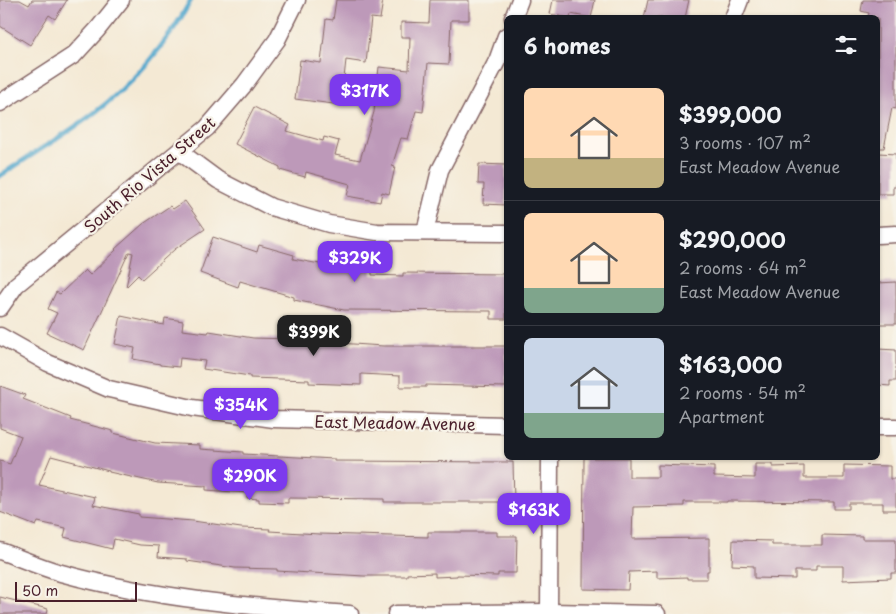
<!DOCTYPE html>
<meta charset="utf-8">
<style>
body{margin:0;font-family:"Playpen Sans",sans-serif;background:#242831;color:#f1f3f6;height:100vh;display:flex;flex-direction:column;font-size:19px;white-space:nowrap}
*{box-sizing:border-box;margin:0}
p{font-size:16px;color:#9ea1a6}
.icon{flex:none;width:28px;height:28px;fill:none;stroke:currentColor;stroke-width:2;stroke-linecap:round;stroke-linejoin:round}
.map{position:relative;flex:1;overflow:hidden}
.details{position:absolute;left:504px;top:15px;width:376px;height:445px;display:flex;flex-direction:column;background:#171b24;border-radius:8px;box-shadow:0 1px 4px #0004}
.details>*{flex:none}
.scale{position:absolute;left:15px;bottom:12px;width:122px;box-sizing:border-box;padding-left:5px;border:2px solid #4a1f2b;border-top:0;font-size:14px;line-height:18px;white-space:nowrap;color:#4a1f2b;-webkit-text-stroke:4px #f7f3e8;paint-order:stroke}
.price{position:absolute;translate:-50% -42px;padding:0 11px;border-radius:10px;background:#7c3aed;color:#fff;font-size:16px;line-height:32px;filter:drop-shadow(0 1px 2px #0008)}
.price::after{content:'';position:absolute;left:50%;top:30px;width:15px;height:11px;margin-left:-8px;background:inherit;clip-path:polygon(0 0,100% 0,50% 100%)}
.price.on{background:#222;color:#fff}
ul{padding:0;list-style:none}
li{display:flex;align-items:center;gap:15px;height:125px;padding:0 20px}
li+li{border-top:1px solid #363941}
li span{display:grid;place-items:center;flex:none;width:140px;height:100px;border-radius:8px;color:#555}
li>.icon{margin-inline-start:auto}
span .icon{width:60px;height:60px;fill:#fffc;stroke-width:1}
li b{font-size:21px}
h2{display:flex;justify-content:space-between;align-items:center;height:60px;padding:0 20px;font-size:21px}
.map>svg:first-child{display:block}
</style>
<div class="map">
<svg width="896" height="614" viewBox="0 0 896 614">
<rect width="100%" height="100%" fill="#f7f3e8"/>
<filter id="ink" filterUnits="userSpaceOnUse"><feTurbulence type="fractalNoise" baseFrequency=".02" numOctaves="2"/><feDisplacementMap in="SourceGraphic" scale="10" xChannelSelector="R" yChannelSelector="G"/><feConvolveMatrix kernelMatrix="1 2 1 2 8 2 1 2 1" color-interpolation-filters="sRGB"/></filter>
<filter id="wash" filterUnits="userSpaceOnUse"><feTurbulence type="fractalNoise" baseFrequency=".0096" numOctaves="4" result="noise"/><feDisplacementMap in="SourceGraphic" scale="20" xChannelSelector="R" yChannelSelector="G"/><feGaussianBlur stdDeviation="1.12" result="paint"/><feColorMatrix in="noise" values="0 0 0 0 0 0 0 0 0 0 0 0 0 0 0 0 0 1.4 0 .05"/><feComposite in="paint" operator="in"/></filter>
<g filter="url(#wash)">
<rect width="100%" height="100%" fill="#f4e9d4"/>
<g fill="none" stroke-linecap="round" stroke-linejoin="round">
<path stroke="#50a6cc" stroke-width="5" d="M0,176c29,-20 60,-38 89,-59 41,-30 78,-72 102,-117"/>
</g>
<g id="blocks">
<g fill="#bd99b9">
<polygon points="0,0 20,0 29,5 32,0 67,0 55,19 49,15 30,45 0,26"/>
<polygon points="336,0 383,0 380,19 371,18 366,63 346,60 341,105 295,99 300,60 321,63 326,19 333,20"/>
<polygon points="430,0 469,0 469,20 451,20 449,64 428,63 423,112 416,111 408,139 401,138 392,166 395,167 389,194 382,192 380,202 347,196 350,184 306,172 305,177 280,170 280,167 235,144 254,107 290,125 287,131 323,141 324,137 339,141 335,155 360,160 374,112 379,67 409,70 410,37 401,37 401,22 429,23"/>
<polygon points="553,0 595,0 591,18 571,14 570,18 550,14"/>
<polygon points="648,0 689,0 685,18 644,18"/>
<polygon points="863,0 896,0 896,109 892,108 884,148 878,148 878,18 868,18 869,13 861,11"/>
<polygon points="878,153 896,154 896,187 893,187 893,194 878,194"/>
<polygon points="479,164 506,165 506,205 483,204 484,184 478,184"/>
<polygon points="185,201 205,229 175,249 142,279 138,275 126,287 133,253 129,252 84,350 47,333 57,313 48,309 56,292 60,294 85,270 90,275 116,250 115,249 143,224 170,206 173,209"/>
<polygon points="213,237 257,252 259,245 294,255 293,259 320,264 320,261 341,264 341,267 372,268 372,275 403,276 403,273 506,274 506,319 491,319 491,311 344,310 294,300 294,297 240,281 238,287 200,273"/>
<polygon points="896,282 896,324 879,324 878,283"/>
<polygon points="121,316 164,325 165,318 183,321 182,330 208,333 209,331 253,338 291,339 291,341 317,342 317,336 338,337 338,343 383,346 506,346 506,387 426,385 426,387 400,387 400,376 361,374 361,385 309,383 309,380 250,378 250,376 203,369 205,361 180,358 179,367 160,365 160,364 133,359 135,348 115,344"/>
<polygon points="878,349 896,350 896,381 890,381 890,386 878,385"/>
<polygon points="0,386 25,395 23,399 71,418 70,420 113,431 113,433 155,443 200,445 200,449 243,452 243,454 334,459 334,461 513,462 514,502 384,502 384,499 288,498 288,503 259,502 259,499 247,498 248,493 206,490 206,486 158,483 109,472 109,471 51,456 39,485 95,497 93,505 139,514 139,517 193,521 241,528 270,529 269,531 319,534 428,537 428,532 497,532 497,536 517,536 516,573 498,573 498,576 457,575 457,576 435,577 435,573 407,574 407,576 364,576 277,571 277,569 235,568 187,561 187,559 158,557 159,546 140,545 114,539 112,549 64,537 66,528 38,522 36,526 0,512 0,461 10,464 21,436 0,428"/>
<polygon points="584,458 629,458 629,477 658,477 658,465 714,467 714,477 755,478 755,464 773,464 773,467 804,466 804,478 844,478 844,465 890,466 890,479 896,479 896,510 883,510 883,503 849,503 849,509 834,509 834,502 727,501 727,502 684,502 684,506 633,507 632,539 709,538 709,571 707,571 707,579 687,579 687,577 657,578 657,571 629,572 628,590 583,589"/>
<polygon points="822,535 862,536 862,539 896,539 896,573 891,573 891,578 843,580 843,566 816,566 816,571 795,571 795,579 754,578 754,566 732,565 733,540 772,541 772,545 822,545"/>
<polygon points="0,597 48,609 47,614 0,614"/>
</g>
</g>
</g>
<g filter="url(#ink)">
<use href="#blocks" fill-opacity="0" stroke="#866666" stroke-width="1"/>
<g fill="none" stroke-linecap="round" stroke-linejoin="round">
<defs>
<g id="street">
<polyline points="513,18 520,0"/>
<polyline points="733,18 740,0"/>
<polyline points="0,103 74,55 97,30 121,0"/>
<polyline points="180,152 218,180 271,207 329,224 377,232 506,233"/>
<polyline points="425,232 440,170 497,61 506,36"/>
<polyline points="878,235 896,234"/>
<polyline points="0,308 16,285 207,128 244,85 277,40 297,0"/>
<polyline points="0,336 48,363 109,389 192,408 274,419 506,425"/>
<polyline points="878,427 896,427"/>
<path d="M0,551c20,7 40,16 61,22 94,26 191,34 289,41"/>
<polyline points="549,612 550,458"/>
<polyline points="396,614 549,612 657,614"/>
</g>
</defs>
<use href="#street" stroke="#866666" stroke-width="19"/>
<use href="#street" stroke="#fff" stroke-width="16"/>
</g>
</g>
<g text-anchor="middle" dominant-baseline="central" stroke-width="4.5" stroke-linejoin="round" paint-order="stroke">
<g font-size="16" fill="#4a1f2b" stroke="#f7f3e8">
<text transform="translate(149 174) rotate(-41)">South Rio Vista Street</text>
<text transform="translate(395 422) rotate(1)">East Meadow Avenue</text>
</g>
</g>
</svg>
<div class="scale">50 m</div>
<b class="price" style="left:365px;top:116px">$317K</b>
<b class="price" style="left:355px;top:283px">$329K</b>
<b class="price on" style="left:314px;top:357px">$399K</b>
<b class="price" style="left:241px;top:430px">$354K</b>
<b class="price" style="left:250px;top:501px">$290K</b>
<b class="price" style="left:534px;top:535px">$163K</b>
<section class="details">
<h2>6 homes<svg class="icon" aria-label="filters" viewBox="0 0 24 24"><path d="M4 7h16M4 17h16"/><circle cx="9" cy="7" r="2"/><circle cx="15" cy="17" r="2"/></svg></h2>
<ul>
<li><span style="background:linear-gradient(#ffd9b3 70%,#c2b280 0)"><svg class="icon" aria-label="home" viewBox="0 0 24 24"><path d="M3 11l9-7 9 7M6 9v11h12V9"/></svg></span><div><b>$399,000</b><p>3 rooms · 107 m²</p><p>East Meadow Avenue</p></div></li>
<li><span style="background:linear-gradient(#ffd9b3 75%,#7fa58c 0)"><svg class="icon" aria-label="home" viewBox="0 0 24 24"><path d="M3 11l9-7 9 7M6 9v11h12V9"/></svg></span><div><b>$290,000</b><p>2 rooms · 64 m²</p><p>East Meadow Avenue</p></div></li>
<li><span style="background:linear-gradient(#c9d6e8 75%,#7fa58c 0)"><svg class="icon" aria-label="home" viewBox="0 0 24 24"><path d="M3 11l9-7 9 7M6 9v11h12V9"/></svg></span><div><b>$163,000</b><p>2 rooms · 54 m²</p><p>Apartment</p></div></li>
</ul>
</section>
</div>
